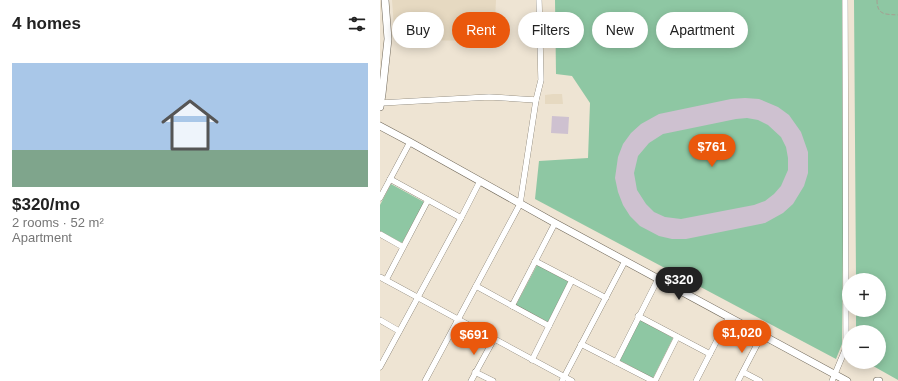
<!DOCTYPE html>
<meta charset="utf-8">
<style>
body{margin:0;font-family:Arial,sans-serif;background:#f2f2f2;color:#222;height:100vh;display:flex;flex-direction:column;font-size:15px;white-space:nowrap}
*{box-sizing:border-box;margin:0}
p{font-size:13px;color:#767676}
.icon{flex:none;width:22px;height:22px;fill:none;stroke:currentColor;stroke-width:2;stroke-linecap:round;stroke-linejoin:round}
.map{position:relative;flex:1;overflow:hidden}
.side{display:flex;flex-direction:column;background:#fff;width:380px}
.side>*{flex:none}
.hud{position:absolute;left:12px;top:12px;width:380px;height:36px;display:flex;gap:8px}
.controls{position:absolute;left:462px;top:273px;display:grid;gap:8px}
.controls a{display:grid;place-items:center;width:44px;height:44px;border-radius:50%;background:#fff;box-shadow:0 2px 10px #0003;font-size:20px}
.price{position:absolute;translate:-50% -34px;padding:0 9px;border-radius:14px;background:#ea580c;color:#fff;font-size:13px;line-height:26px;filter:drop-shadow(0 1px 2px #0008)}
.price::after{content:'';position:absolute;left:50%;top:24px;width:12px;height:9px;margin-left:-6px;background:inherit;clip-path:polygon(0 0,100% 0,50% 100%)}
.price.current{background:#222;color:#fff}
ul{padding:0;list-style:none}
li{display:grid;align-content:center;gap:8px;height:212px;padding:0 12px}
li span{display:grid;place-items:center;height:124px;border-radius:0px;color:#555}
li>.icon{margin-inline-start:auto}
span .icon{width:72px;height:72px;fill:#fffc;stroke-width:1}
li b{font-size:17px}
h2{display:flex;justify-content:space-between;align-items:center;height:48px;padding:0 12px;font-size:17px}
.pill{padding:0 14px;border-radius:18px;background:#fff;box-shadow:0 2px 10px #0003;font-size:14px;line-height:36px}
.pill.current{background:#ea580c;color:#fff}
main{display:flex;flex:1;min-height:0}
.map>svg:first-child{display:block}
</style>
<main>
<section class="side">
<h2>4 homes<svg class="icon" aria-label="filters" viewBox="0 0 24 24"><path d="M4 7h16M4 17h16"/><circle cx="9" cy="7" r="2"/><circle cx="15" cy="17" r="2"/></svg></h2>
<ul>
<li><span style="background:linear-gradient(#a9c7e8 70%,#7fa58c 0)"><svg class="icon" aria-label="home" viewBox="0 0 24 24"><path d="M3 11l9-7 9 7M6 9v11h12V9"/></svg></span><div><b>$320/mo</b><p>2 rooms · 52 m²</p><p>Apartment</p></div></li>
</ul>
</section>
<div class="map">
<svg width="518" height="381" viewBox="0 0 518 381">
<rect width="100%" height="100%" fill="#eee4d3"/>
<g fill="#e6d9c1">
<polygon points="12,0 116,0 114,41 15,40"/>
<polygon points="173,94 182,94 183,104 165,104 165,95"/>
</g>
<g fill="#8ec7a3">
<polygon points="175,0 463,0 464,121 462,344 456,359 155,199 159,161 208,158 210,103 192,76 176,74"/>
<polygon points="474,0 518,0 518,380 486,362 499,362 499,332 476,332 476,310 499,310 499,280 476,280"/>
<polygon points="11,184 44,202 22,243 0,231 0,205"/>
<polygon points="157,265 189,282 168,322 136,305"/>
<polygon points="260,320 293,338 273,378 239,360"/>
</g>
<g fill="#cec1d0" fill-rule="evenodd">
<path d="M365,98l14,1 19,8 11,8 12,17 7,20v21l-4,13 -11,18 -10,9 -18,10 -79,16h-14l-13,-3 -19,-10 -10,-10 -7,-11 -5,-13 -3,-14 3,-21 5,-13 8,-11 10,-9 18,-10 72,-15zM367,118l11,2 10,5 13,12 5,10 2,11v12l-7,16 -7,8 -9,7 -11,4 -73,14 -16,-2 -11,-5 -8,-8 -9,-14 -3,-17 4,-17 11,-13 14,-9 73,-15z"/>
<polygon points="172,116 189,117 188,134 171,133"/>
</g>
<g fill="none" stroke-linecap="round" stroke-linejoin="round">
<defs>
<g id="minor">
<polyline points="1,103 109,97 156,100"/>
<polyline points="10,179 81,218"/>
<polyline points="0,198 30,142"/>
<polyline points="0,234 23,247"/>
<polyline points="155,261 226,298"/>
<polyline points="0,277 192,381"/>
<polyline points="6,280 48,200"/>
<polyline points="96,286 169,326"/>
<polyline points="132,306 175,223"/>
<polyline points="258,316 330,354"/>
<polyline points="0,320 19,331"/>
<polyline points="201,344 273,381"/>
<polyline points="152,360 192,280"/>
<polyline points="236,362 278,279"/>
<polyline points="0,367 81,218 100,181"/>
<polyline points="95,372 113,381"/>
<polyline points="363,372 380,381"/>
<polyline points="45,381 140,204 156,100 161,80 159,0"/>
<polyline points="91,381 114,339"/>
<polyline points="182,381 245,261"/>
<polyline points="275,381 297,337"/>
<polyline points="316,381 349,317"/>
<polyline points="358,381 382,335"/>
<polyline points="452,381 465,350 466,341 465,0"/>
</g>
<g id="tertiary">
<polyline points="0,107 2,94 8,39 5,0"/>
<polyline points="0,126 30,142 175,223 467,381"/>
<polyline points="497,381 499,381"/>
</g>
</defs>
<use href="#minor" stroke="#6e6657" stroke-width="6"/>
<use href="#tertiary" stroke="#6e6657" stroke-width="8"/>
<path stroke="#a69e91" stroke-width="1" stroke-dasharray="4 2" stroke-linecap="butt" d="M497,0c0,16 9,14 21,15"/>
<use href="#minor" stroke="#fff" stroke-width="5.5"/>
<use href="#tertiary" stroke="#fff" stroke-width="7"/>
</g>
</svg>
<div class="controls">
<a>+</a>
<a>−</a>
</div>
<b class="price" style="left:332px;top:168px">$761</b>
<b class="price current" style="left:299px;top:301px">$320</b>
<b class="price" style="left:362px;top:354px">$1,020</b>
<b class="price" style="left:94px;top:356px">$691</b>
<div class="hud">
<a class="pill">Buy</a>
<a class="pill current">Rent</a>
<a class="pill">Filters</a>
<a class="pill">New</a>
<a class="pill">Apartment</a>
</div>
</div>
</main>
